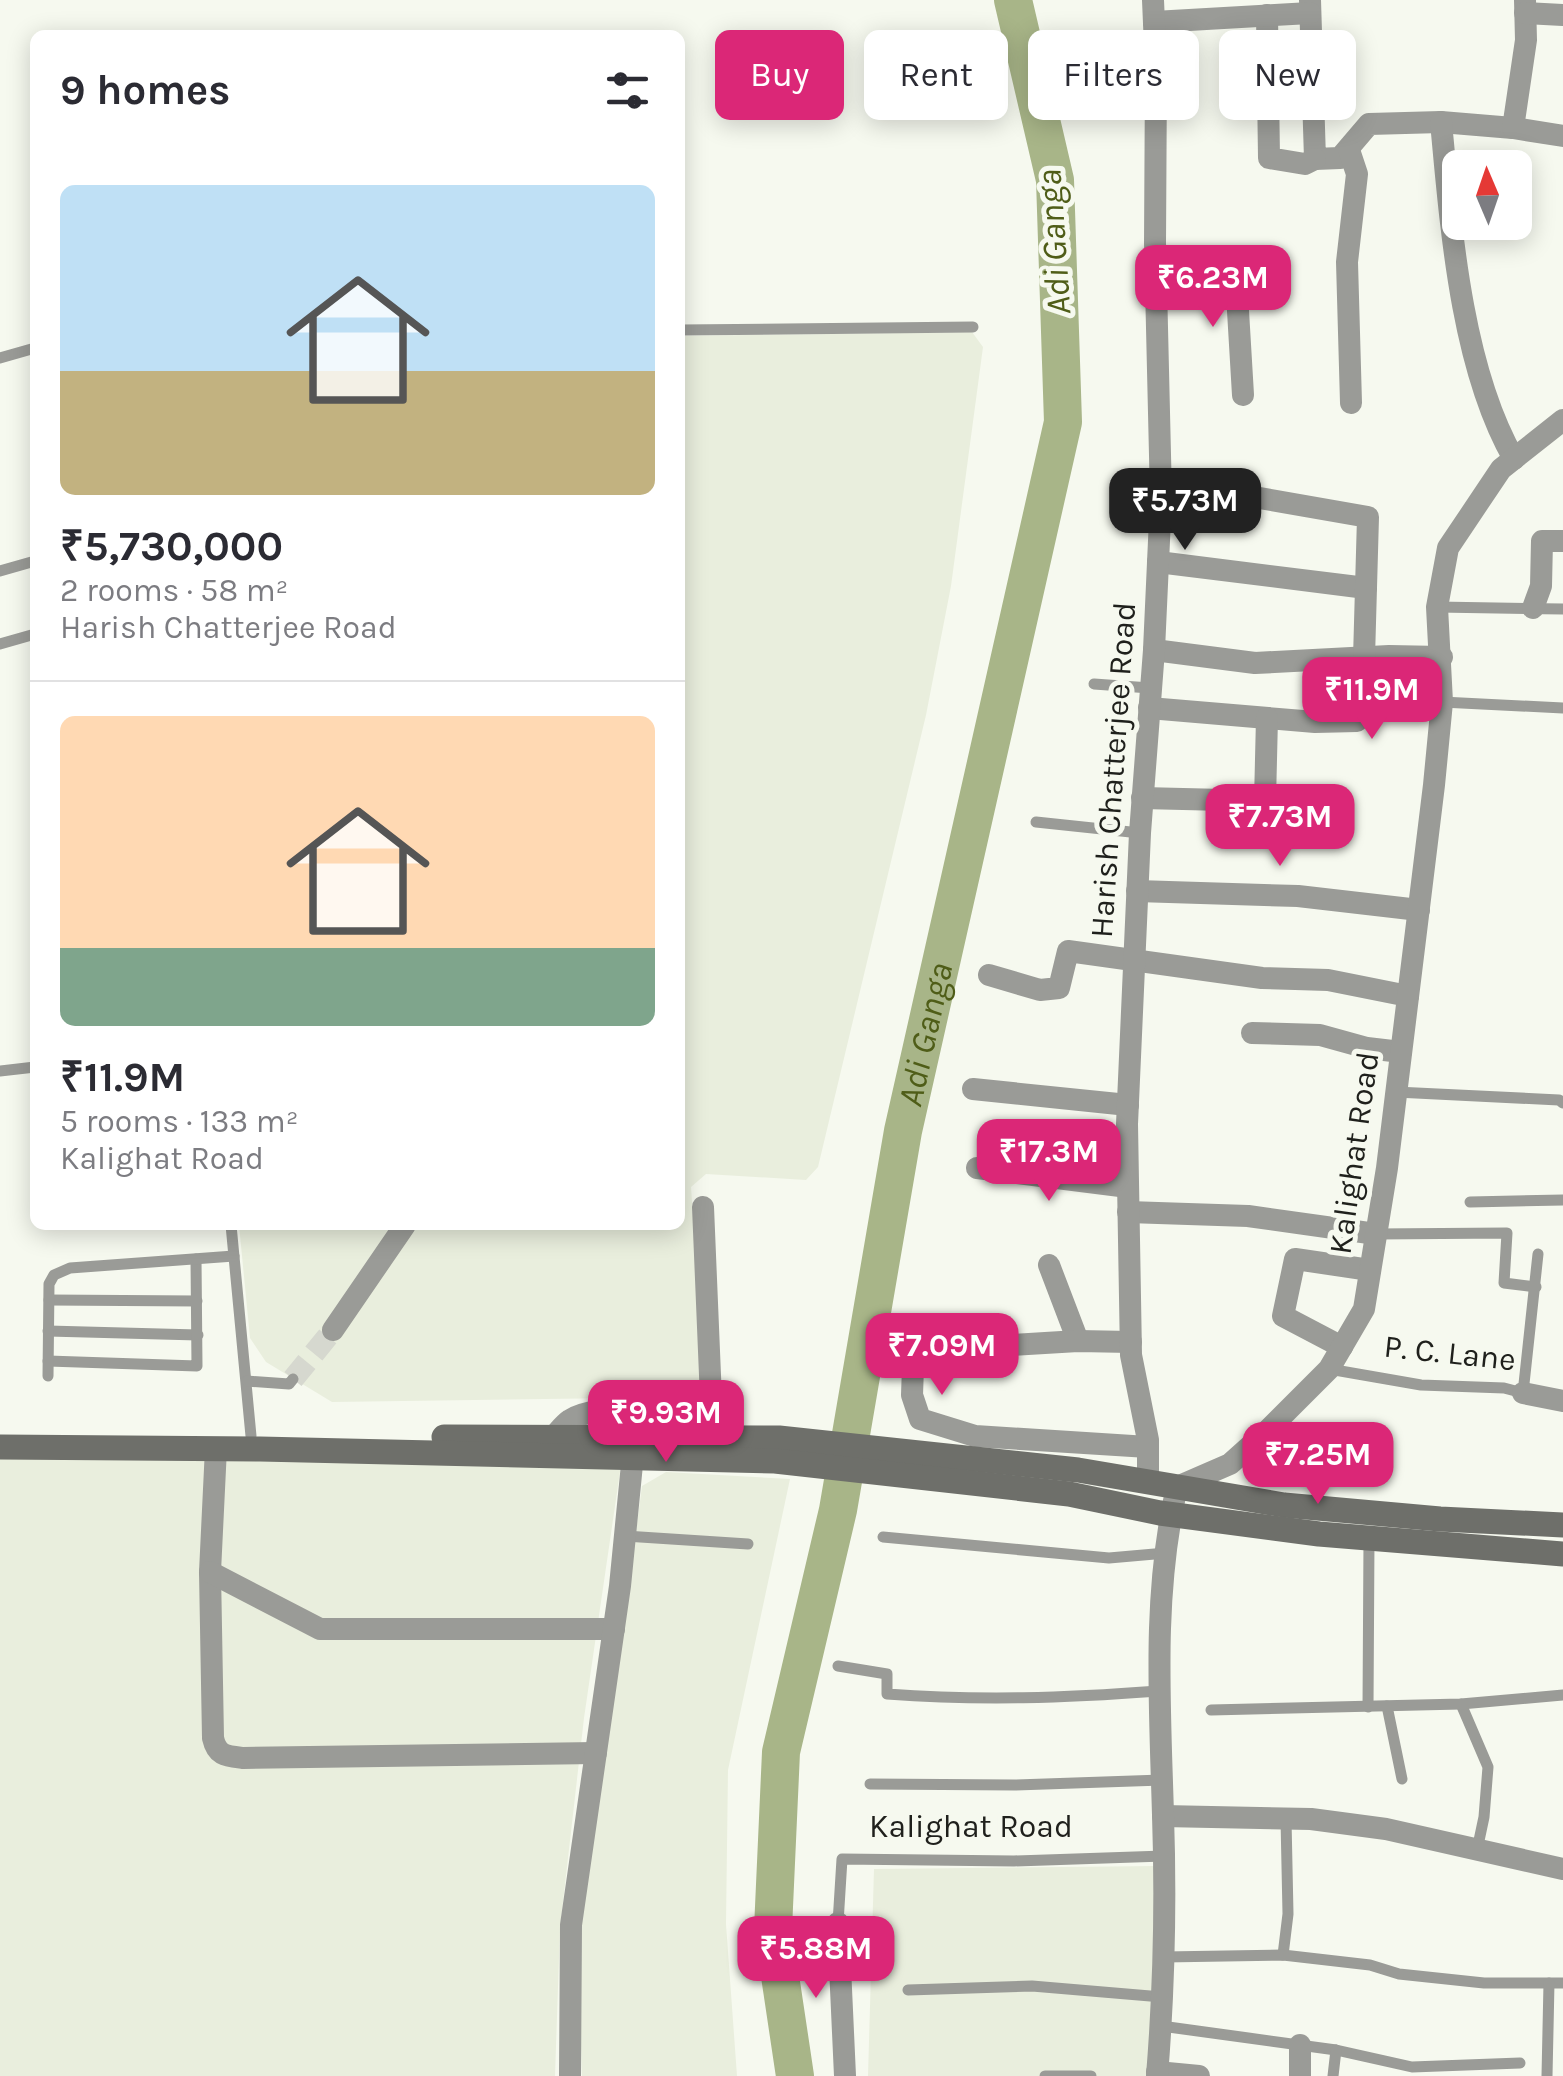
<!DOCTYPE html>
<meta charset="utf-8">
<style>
body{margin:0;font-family:Karla,sans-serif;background:#f2f2f3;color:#2b2b33;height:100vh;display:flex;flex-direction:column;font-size:38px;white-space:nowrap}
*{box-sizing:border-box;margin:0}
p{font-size:32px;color:#7c7c81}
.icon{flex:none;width:55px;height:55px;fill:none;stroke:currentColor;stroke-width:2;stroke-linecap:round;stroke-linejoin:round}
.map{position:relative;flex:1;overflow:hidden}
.details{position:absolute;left:30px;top:30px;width:655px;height:1200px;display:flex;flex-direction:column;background:#fff;border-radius:15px;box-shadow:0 5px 25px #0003}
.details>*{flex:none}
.top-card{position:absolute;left:715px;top:30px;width:698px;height:90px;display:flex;gap:20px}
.needle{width:65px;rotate:358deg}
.tools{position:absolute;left:1442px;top:150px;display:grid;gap:20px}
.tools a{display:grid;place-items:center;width:90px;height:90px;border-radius:15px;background:#fff;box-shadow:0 5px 25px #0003;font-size:50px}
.price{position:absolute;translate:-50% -85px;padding:0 22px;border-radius:20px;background:#db2777;color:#fff;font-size:32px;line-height:65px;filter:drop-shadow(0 2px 5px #0008)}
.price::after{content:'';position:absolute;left:50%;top:60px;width:30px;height:22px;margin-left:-15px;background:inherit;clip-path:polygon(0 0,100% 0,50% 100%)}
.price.active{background:#222;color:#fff}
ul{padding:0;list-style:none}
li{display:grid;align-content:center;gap:20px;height:530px;padding:0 30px}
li+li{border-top:2px solid #e1e1e2}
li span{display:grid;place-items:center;height:310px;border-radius:15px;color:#555}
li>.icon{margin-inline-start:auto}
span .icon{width:180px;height:180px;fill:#fffc;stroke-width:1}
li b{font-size:42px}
h2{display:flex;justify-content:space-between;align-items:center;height:120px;padding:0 30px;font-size:42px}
.tag{padding:0 35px;border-radius:15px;background:#fff;box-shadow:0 5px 25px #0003;font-size:35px;line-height:90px}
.tag.active{background:#db2777;color:#fff}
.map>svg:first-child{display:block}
</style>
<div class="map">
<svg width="1563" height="2076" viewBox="0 0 1563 2076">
<rect width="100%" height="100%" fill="#f6f9ef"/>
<g fill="#e9eedd">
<polygon points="972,332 983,347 951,586 926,715 818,1167 806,1180 706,1174 691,1187 703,1383 692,1397 332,1402 266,1362 250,1338 239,1225 680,1225 680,336"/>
<polygon points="0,1454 621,1465 584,1718 560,1928 555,2076 0,2076"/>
<polygon points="666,1472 790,1479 728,1770 726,1924 737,2076 582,2076 577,1925 624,1623 642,1486"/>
<polygon points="1155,1866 1158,1929 1148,2076 868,2076 874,1869"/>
</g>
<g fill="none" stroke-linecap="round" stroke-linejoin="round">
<path stroke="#a8b588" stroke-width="38" id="s1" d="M795,2076l-22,-147 8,-177 57,-242 65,-379 160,-709 -8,-242 -42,-180"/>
<polyline stroke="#d6d8cf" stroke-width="22" stroke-dasharray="22 11" stroke-linecap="butt" points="293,1379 333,1330"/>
<g stroke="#9a9b97" stroke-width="11">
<polyline points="680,330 973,327"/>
<polyline points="0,358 35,348"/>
<polyline points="0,571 35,561"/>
<polyline points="1437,607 1563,609"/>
<polyline points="0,644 35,634"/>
<polyline points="1094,684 1150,688"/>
<polyline points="1442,702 1563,708"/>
<polyline points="1036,822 1140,833"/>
<polyline points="0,1071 35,1067"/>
<polyline points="1396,1092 1559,1100 1563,1103"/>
<polyline points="1470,1202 1563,1200"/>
<polyline points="231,1225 251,1436"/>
<polyline points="1376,1234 1507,1233 1504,1283 1536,1287"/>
<polyline points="49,1300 197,1301"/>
<polyline points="48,1331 198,1335"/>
<polyline points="48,1361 197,1366 196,1259"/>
<polyline points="1329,1369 1421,1385 1504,1388 1523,1393 1538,1254"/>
<polyline points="48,1376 49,1284 54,1275 70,1268 234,1256"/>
<polyline points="247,1381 289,1384 293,1379"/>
<polyline points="625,1536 748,1544"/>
<polyline points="883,1537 1109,1558 1166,1553"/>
<path d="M838,1666l49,8v20c94,7 178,4 272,-3"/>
<polyline points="1461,1704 1488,1767 1484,1817 1477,1850"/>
<polyline points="1387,1706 1402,1779"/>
<polyline points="1368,1707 1369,1539"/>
<polyline points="1211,1710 1461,1704 1563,1695"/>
<polyline points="870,1784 1015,1785 1162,1780"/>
<polyline points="838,1923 842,1859 1014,1861 1164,1856"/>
<polyline points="1283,1955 1288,1914 1286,1819"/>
<polyline points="1164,1957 1283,1955 1370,1965 1399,1974 1484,1983 1563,1983"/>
<polyline points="908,1990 1032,1986 1162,1997"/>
<polyline points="1161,2026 1336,2050 1412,2067 1520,2063"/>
<polyline points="1045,2076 1091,2076"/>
<polyline points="1333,2076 1336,2050"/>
<polyline points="1547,2076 1549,1983"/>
</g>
<g stroke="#9a9b97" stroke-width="22">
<polyline points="1310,0 1315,159 1340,158 1369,124 1441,122 1513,128"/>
<polyline points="1525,0 1526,40 1513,128 1563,136"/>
<polyline points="1525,13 1563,15"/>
<polyline points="1267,15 1269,158 1305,164 1315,159"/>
<polyline points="1154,22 1310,13"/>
<path d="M1441,122c10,106 20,245 73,337"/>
<polyline points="1349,150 1357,174 1347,262 1351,403"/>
<polyline points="1157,293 1237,294 1243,395"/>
<polyline points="1158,562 1366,588"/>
<polyline points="1533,608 1541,586 1542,541 1563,541"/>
<polyline points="1154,650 1255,663 1389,656 1442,657"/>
<polyline points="1149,708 1315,722 1357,721 1364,658 1368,517 1231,493 1161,488"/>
<polyline points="1142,798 1265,801 1267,718"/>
<polyline points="1137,891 1298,896 1419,910"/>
<polyline points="989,975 1040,990 1059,988 1068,951 1262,978 1328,980 1408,996"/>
<polyline points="1252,1033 1320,1035 1367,1048 1401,1052"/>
<polyline points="973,1089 1128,1105"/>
<polyline points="977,1168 1128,1187"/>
<polyline points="1128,1212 1248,1216 1376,1234"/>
<polyline points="1049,1265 1078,1341"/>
<polyline points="333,1330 405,1225"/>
<polyline points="1131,1342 1078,1341 995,1346 935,1353 913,1367 912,1395 920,1419 975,1436 1148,1447"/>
<polyline points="1342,1347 1283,1316 1295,1259 1370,1270"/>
<polyline points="1523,1393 1563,1401"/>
<path d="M553,1437c5,-5 11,-13 17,-17 30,-19 102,-6 141,-21l-8,-192"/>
<path d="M216,1448l-6,124 3,166c4,18 13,18 30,20l353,-5"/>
<polyline points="1148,1482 1148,1440 1131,1355 1127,1124 1140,833 1154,650 1161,497 1155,243 1156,70 1153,0"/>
<polyline points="210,1572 320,1629 614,1629"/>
<polyline points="1163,1816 1311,1819 1386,1829 1563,1869"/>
<polyline points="838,1923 845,2076"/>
<polyline points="1157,2072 1199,2076"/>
<polyline points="570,2076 571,1925 620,1586 634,1444"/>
<path d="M1157,2076c7,-87 9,-173 6,-261 -3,-109 -11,-221 14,-328l53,-23 37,-33 62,-62 35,-60 23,-141 47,-383 8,-83 -5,-95 11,-59 53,-79 62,-49"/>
<polyline points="1300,2076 1300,2045"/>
</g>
<g stroke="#6e6f6a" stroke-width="25">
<polyline points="444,1437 779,1438 1078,1470 1284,1505 1440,1519 1563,1525"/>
<polyline points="0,1447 260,1449 775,1461 1069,1494 1160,1513 1319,1534 1563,1554"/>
</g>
</g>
<g text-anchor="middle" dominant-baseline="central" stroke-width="10" stroke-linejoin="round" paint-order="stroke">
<g font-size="32" fill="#1f201c" stroke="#f6f9ef">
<text transform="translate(1113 770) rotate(-86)">Harish Chatterjee Road</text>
<text transform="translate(1354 1153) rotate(-82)">Kalighat Road</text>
<text transform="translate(1450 1353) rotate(6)">P. C. Lane</text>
<text x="971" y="1826">Kalighat Road</text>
</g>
<g font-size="35" font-style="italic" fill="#4f5d18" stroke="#f6f9ef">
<text transform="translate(1054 242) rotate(-94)">Adi Ganga</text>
<text stroke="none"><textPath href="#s1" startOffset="1058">Adi Ganga</textPath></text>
</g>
</g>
</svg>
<div class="tools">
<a><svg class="needle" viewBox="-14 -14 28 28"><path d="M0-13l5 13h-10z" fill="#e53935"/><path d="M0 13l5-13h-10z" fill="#7c7c81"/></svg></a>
</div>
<b class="price" style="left:1213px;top:330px">₹6.23M</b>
<b class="price active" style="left:1185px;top:553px">₹5.73M</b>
<b class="price" style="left:1372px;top:742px">₹11.9M</b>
<b class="price" style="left:1280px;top:869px">₹7.73M</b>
<b class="price" style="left:1049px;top:1204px">₹17.3M</b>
<b class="price" style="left:942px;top:1398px">₹7.09M</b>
<b class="price" style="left:666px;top:1465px">₹9.93M</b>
<b class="price" style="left:1318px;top:1507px">₹7.25M</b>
<b class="price" style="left:816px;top:2001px">₹5.88M</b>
<div class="top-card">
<a class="tag active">Buy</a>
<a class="tag">Rent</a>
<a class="tag">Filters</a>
<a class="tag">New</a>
</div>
<section class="details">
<h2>9 homes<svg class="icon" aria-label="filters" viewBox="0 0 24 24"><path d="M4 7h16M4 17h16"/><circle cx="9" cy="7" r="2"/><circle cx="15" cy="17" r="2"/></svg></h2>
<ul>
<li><span style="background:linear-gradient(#bfe0f5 60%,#c2b280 0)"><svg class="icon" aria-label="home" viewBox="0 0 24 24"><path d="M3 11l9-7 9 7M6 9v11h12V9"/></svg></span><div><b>₹5,730,000</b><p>2 rooms · 58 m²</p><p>Harish Chatterjee Road</p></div></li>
<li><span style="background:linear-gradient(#ffd9b3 75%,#7fa58c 0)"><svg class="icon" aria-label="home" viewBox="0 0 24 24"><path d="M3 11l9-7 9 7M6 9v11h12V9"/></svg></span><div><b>₹11.9M</b><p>5 rooms · 133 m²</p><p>Kalighat Road</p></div></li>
</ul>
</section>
</div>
